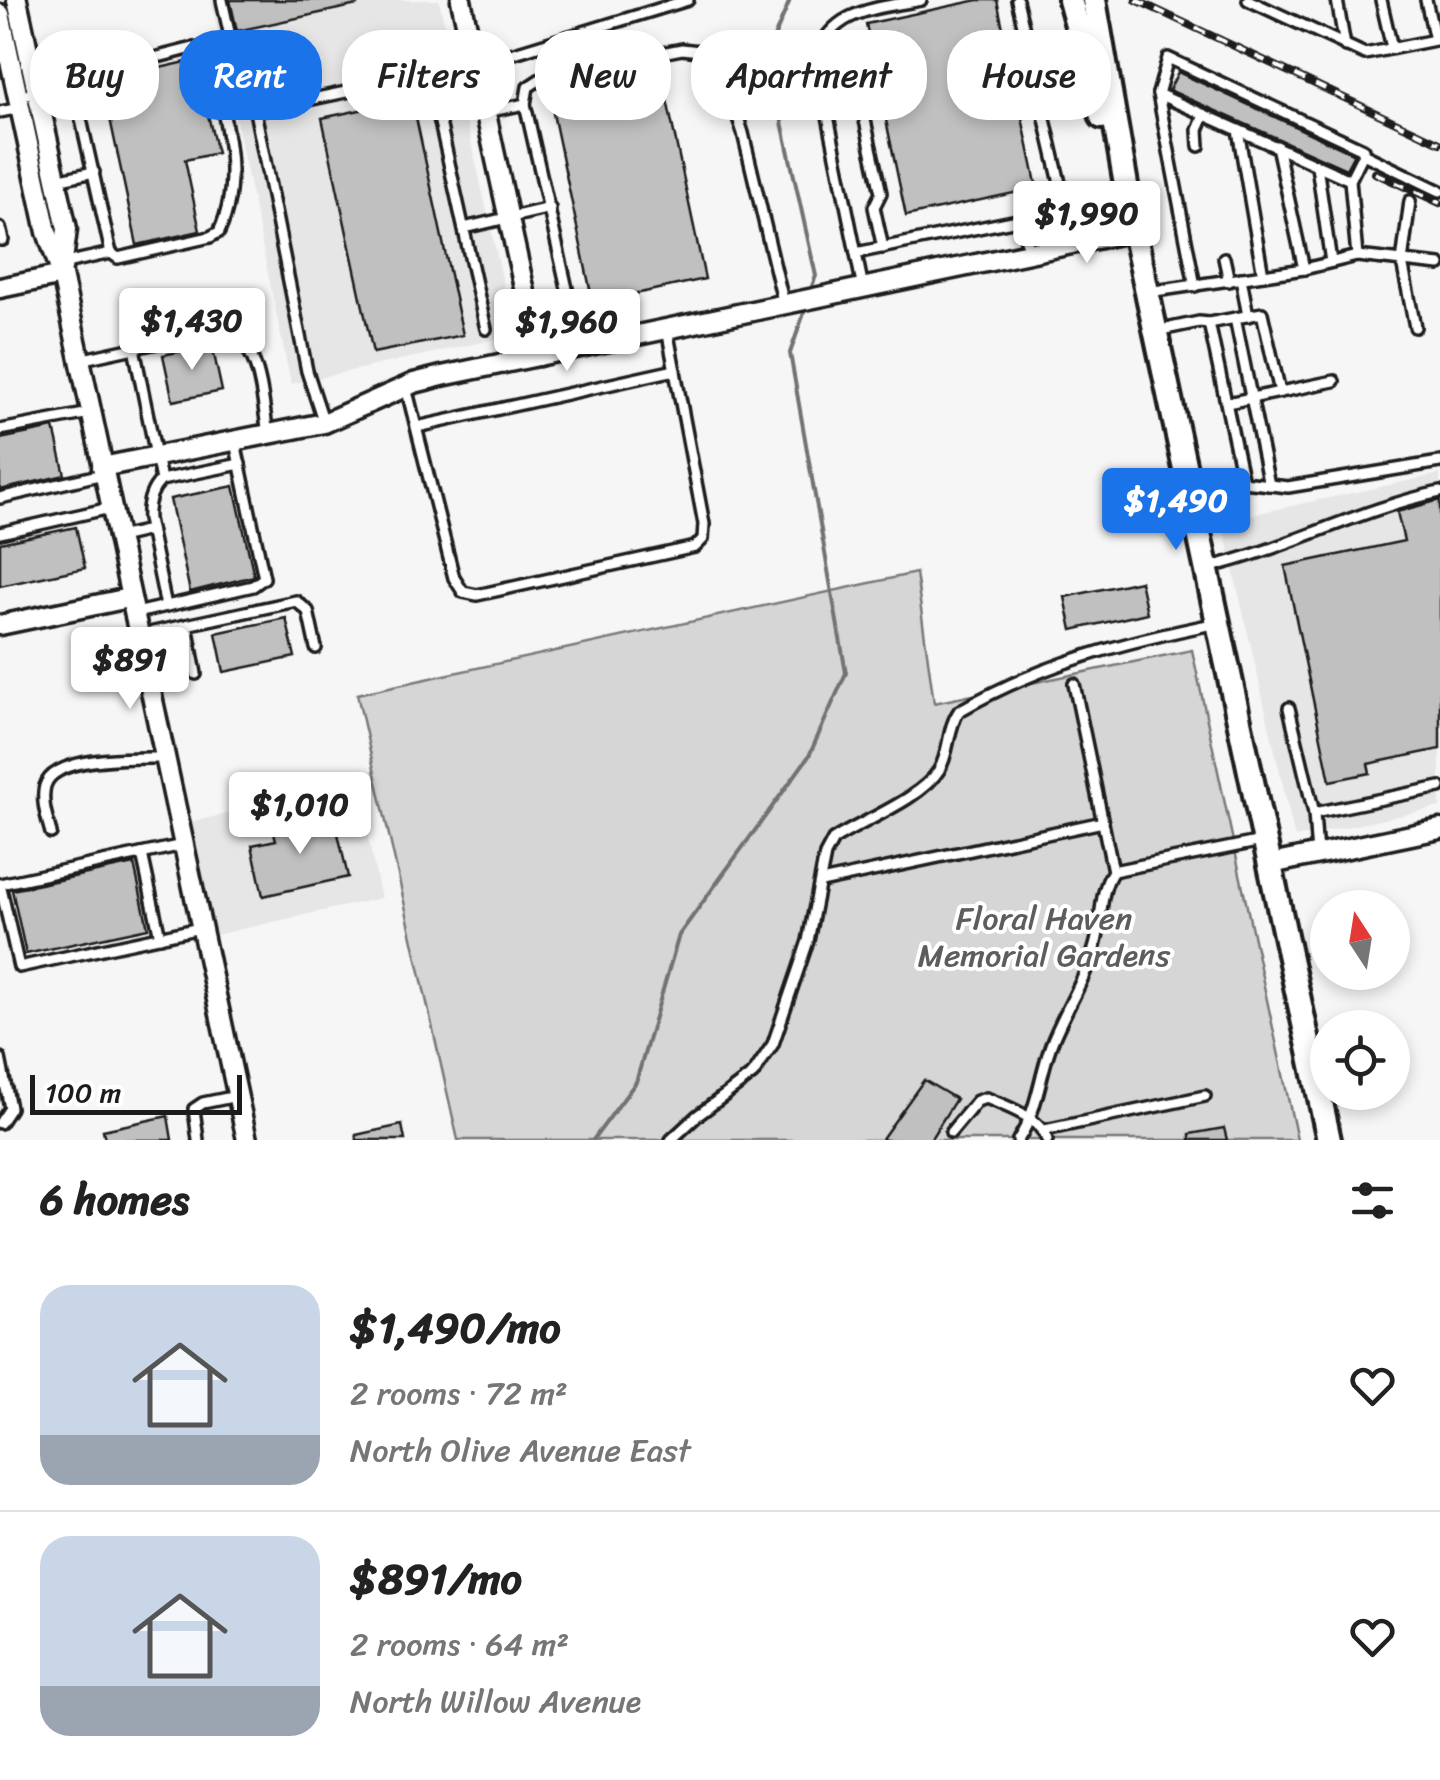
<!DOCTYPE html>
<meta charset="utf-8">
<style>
body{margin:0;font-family:Sriracha,sans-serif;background:#f6f6f6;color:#222;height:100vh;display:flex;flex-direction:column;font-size:38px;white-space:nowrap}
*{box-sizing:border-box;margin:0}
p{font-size:32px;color:#767676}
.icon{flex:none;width:55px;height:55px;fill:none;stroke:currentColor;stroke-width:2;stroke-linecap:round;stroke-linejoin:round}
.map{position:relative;height:1140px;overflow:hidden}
.details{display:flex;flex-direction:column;background:#fff;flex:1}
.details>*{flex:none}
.guide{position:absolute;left:30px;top:30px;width:1380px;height:90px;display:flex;gap:20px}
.needle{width:65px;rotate:348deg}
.buttons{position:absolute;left:1310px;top:890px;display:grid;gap:20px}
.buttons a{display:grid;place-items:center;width:100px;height:100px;border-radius:50%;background:#fff;box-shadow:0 5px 15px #0003;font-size:50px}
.scale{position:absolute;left:30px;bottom:25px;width:212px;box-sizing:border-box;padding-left:10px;border:5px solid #1c1c1c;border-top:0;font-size:28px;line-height:35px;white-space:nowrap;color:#1c1c1c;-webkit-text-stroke:8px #fff;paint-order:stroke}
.price{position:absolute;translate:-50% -85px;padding:0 22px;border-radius:10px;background:#fff;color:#222;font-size:32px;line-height:65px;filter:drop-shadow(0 2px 5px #0008)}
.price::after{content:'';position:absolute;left:50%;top:60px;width:30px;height:22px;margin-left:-15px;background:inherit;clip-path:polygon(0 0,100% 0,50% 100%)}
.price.selected{background:#1a73e8;color:#fff}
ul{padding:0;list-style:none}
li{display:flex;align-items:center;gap:30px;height:250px;padding:0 40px}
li+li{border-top:2px solid #e0e0e0}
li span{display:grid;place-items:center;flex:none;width:280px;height:200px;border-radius:30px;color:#555}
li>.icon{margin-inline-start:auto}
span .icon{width:120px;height:120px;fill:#fffc;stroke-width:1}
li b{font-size:42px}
h2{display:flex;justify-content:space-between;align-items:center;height:120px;padding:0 40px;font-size:42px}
.pill{padding:0 35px;border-radius:40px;background:#fff;box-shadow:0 5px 15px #0003;font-size:35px;line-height:90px}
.pill.selected{background:#1a73e8;color:#fff}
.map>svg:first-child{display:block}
</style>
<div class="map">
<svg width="1440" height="1140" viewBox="0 0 1440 1140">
<rect width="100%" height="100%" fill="#f6f6f6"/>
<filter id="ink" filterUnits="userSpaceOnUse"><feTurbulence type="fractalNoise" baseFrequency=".01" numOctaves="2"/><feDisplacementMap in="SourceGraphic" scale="20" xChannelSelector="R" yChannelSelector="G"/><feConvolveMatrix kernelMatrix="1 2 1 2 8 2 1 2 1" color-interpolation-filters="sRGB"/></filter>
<g filter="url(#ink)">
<g fill="#e6e6e6">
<polygon points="211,0 439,0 515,335 291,384"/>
<polygon points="1440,474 1440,807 1295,838 1222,521"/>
<polygon points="357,786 381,898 215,935 190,822"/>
</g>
<polygon fill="#d6d6d6" stroke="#797979" stroke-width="2.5" points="916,573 934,703 1192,650 1297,1140 458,1140 357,694"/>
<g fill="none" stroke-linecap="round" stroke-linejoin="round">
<g stroke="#727272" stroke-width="4">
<polyline points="790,0 767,54 816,276 812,286"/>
<polyline points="593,1140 636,1082 679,935 809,756 846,673 790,353 804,313"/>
</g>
</g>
<g fill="#c0c0c0" stroke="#1c1c1c" stroke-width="2.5">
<polygon points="230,0 356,0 357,5 237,31"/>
<polygon points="978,0 997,0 1037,188 906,216 866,24"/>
<polygon points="195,60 217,153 185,160 200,231 137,245 102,81"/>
<polygon points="659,62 705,279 593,303 547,85"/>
<polygon points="1178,72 1354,154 1346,169 1169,90"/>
<polygon points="412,99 463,335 373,353 322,118"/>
<polygon points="212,345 222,391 173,401 163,355"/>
<polygon points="54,428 65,475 0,490 0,439"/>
<polygon points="234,486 254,576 190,592 170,499"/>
<polygon points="1440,500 1440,749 1368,764 1370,773 1330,781 1285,566 1404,541 1397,512"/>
<polygon points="76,527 85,568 0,586 0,543"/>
<polygon points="1140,581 1147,613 1072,630 1065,597"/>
<polygon points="286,618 295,657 224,672 216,633"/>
<polygon points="334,816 348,877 263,896 252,845 276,840 273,829"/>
<polygon points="134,864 148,928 26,954 12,890"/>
<polygon points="924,1080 956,1099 930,1140 881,1140"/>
<polygon points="168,1116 172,1140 105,1140 103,1130"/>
<polygon points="402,1125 405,1140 357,1140 356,1135"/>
<polygon points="1224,1128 1227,1140 1190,1140 1190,1134"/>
</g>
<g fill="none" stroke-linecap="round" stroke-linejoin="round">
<defs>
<g id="lane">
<polyline points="222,0 241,87 255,111"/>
<polyline points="1248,0 1365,54 1435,40 1426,0"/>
<polyline points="1337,0 1345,46"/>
<polyline points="1381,0 1392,48"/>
<polyline points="429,73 486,329"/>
<path d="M72,79l121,-31 11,3 9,13c11,54 31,115 6,168l-9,5 -92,21 -7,-5"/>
<polyline points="1158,94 1168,58 1363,149 1363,154"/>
<polyline points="18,98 72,79 111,253 61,264"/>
<polyline points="825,100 858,94 861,102 881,193 874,207 883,248"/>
<polyline points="525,104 573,315"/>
<polyline points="0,112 20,108"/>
<polyline points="486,112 525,104 528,87 545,76 682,49 699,51 721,66 743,133 784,305"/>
<polyline points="1238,130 1263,275"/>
<polyline points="1199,146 1198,130 1204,115"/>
<polyline points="1277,146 1304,269"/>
<polyline points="1317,166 1331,262"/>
<polyline points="56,180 94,172"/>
<polyline points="1410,201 1402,262 1415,327"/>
<polyline points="1021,219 1029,253"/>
<polyline points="0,228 3,240 0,240"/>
<polyline points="464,228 550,208"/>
<polyline points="856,253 1042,215 1055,206 1060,183 1017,0"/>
<polyline points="1357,256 1440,265"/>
<polyline points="1224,258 1229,281"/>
<polyline points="1241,278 1248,316"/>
<polyline points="1195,286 1158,94 1350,180"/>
<path d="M863,288l-47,-231c17,-49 61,-48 105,-57"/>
<polyline points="1148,292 1304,269 1357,256 1350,180 1363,154 1440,191"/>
<polyline points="1235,318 1269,485"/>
<polyline points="1209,323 1262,313 1280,392"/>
<polyline points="1156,331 1199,322 1209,323 1243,482 1193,492"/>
<polyline points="134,348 161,480"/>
<path d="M79,360l137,-30c46,4 45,67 52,103"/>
<polyline points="406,387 454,578 463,592 477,595 695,547 703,539 704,524 667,329"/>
<polyline points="1227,403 1334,381"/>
<polyline points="324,423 307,371 255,111 475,65 688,0"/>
<polyline points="417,427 675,370"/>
<polyline points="0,430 90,413"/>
<polyline points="1243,482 1288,487 1440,462"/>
<polyline points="0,498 103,474"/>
<polyline points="0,533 110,508"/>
<polyline points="119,537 150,530"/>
<path d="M1206,568c81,-19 153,-59 234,-76"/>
<path d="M166,606l-18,-87c-1,-15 2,-28 13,-39l79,-16"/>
<polyline points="132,614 253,586 264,578 235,442"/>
<polyline points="187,625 196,674"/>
<polyline points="140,635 296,601 308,611 316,648"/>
<polyline points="1289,708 1314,813 1440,787"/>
<polyline points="1314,813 1317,855"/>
<path d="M51,833c-4,-15 -10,-32 -6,-47 9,-31 92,-28 119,-28"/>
<polyline points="183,845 0,884 19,967 200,928"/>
<polyline points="142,854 160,937"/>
<polyline points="1113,871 1262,841"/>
<polyline points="821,882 1103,822"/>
<polyline points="0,1058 10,1108 0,1123"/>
<polyline points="1045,1130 1205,1096"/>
<path d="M951,1132l26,-31 9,-3c20,8 55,20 61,42"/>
<polyline points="198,1140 194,1109 203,1103 237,1096"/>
<path d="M671,1140l26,-24 56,-42 20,-30 35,-103 17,-86 8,-15c29,-19 88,-41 106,-70 11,-18 8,-42 20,-59 81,-47 168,-70 259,-88"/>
<path d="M1018,1140c20,-30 21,-62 33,-95 13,-34 34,-64 44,-99 8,-26 3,-52 18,-75l-39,-187"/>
</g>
<g id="street">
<polyline points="17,0 67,229 62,269"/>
<polyline points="461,0 539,356"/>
<polyline points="0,14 47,232 62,275 247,1140"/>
<polyline points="0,288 62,275"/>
<polyline points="102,467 324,423 414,383 442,376 1134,231"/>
<polyline points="0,625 129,598"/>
<polyline points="1271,864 1440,829"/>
</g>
<g id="secondary">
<polyline points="1070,0 1102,117"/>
<polyline points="1094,0 1134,231 1329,1140"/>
</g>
</defs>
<use href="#lane" stroke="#1c1c1c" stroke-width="16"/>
<use href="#street" stroke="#1c1c1c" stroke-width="25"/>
<use href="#secondary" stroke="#1c1c1c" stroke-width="30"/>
<use href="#lane" stroke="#fff" stroke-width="9"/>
<use href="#street" stroke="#fff" stroke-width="18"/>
<use href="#secondary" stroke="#fff" stroke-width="22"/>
<defs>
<g id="rail">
<polyline points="1136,0 1440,143"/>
<polyline points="1375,173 1440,203"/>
</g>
</defs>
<use href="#rail" stroke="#1c1c1c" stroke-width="8"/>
<use href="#rail" stroke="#fff" stroke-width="4" stroke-dasharray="11" stroke-linecap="butt"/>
</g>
</g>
<g text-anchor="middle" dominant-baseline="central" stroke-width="8" stroke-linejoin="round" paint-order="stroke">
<g font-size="32" fill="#5d5d5d" stroke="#fff">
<text x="1044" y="918">Floral Haven<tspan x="1044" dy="37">Memorial Gardens</tspan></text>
</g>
</g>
</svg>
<div class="buttons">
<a><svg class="needle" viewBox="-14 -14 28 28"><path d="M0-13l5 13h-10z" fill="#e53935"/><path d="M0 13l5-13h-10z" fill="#767676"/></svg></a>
<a><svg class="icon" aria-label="locate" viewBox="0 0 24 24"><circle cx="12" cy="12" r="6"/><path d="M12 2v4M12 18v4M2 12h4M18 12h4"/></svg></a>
</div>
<div class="scale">100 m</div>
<b class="price" style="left:1087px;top:266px">$1,990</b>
<b class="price" style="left:192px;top:373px">$1,430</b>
<b class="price" style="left:567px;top:374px">$1,960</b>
<b class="price selected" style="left:1176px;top:553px">$1,490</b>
<b class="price" style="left:130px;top:712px">$891</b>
<b class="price" style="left:300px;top:857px">$1,010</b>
<div class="guide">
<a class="pill">Buy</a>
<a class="pill selected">Rent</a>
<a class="pill">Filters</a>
<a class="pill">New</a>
<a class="pill">Apartment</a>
<a class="pill">House</a>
</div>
</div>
<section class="details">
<h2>6 homes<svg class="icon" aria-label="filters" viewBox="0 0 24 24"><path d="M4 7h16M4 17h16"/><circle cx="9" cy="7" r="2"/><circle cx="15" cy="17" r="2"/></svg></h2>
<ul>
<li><span style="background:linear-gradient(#c9d6e8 75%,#9aa5b1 0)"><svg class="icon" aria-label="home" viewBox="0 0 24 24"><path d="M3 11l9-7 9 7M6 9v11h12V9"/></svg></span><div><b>$1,490/mo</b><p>2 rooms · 72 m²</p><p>North Olive Avenue East</p></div><svg class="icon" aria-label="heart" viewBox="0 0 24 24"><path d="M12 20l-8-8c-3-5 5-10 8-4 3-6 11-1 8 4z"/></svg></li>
<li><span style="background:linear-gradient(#c9d6e8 75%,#9aa5b1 0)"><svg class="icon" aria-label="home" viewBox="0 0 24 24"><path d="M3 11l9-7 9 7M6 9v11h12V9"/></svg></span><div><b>$891/mo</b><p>2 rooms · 64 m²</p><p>North Willow Avenue</p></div><svg class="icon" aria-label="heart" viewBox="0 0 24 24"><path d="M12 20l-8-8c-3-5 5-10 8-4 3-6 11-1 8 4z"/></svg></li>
</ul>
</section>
